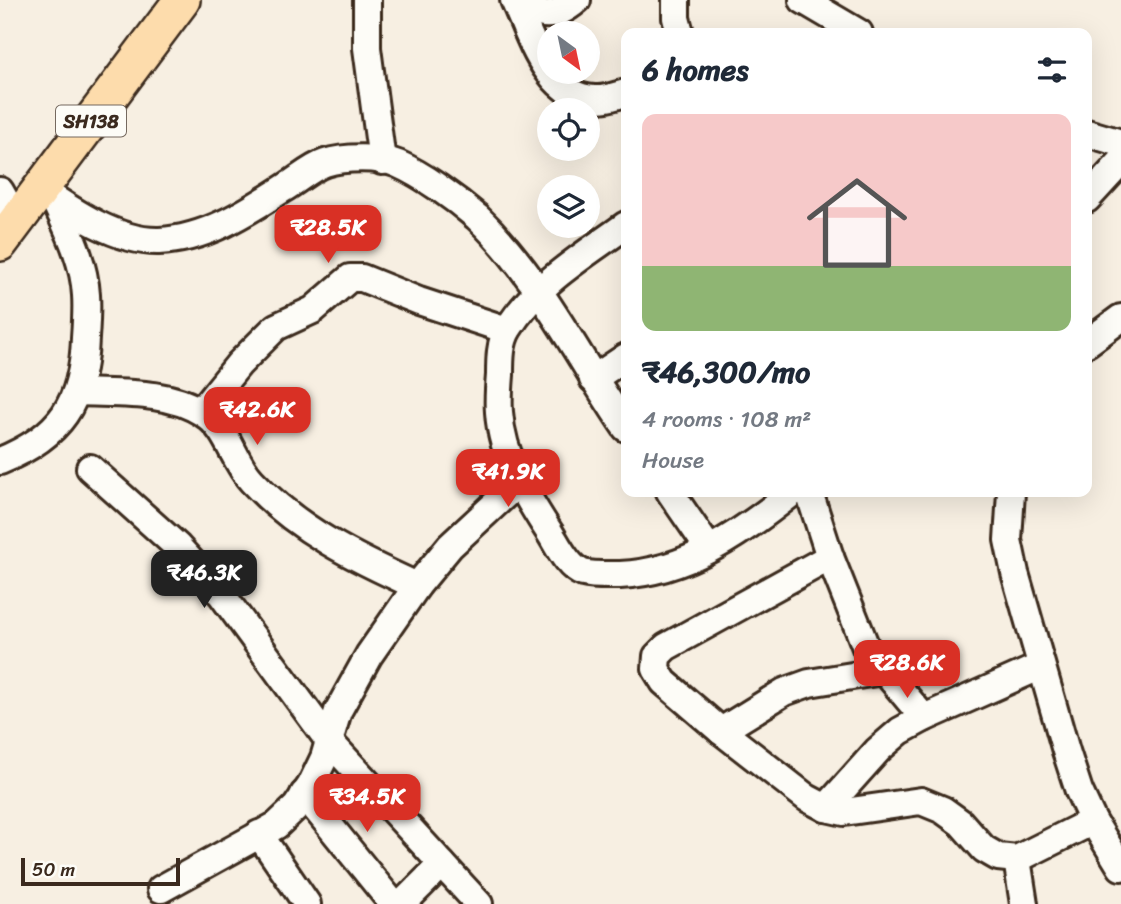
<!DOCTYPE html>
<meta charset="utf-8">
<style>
body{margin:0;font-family:Sriracha,sans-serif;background:#f2f2f3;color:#1f2937;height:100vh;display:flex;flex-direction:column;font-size:26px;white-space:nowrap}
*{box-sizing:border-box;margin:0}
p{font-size:23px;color:#747a83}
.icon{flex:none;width:38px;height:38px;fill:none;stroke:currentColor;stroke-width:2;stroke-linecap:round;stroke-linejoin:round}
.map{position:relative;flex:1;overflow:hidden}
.side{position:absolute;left:621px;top:28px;width:471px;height:469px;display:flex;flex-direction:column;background:#fff;border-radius:14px;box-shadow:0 7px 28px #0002}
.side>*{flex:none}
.needle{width:46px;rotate:147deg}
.fabs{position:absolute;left:537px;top:21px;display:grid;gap:14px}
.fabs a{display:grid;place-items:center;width:63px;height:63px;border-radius:50%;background:#fff;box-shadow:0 7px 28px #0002;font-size:35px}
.scale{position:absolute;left:21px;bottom:18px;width:159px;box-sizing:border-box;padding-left:7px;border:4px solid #3b2a1e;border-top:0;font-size:19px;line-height:24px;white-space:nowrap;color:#3b2a1e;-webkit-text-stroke:5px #fdfcf7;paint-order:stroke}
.price{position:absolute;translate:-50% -60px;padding:0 16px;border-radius:14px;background:#d93025;color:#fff;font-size:23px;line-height:46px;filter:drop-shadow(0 2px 4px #0008)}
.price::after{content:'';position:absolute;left:50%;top:42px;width:21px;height:16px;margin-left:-10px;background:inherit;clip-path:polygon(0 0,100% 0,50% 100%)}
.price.active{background:#222;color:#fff}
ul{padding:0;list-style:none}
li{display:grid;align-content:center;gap:14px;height:371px;padding:0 21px}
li+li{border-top:2px solid #e0e1e3}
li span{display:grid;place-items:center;height:217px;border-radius:14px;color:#555}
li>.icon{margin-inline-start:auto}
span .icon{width:126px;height:126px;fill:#fffc;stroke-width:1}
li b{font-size:30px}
h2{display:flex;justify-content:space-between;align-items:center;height:84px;padding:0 21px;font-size:30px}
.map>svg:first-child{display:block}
</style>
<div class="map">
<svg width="1121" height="904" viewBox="0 0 1121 904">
<rect width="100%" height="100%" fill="#f7efe2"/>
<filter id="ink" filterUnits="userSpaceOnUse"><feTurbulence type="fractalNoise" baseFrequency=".0143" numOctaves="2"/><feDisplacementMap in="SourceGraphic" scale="14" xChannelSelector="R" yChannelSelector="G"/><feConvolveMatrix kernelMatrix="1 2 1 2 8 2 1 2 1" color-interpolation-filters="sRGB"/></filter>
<g filter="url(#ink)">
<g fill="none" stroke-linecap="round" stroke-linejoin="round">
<defs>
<g id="minor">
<polyline points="367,0 367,48 382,161"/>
<path d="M514,0c16,35 33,98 81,99 10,1 22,-4 31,-6"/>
<path d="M517,0c22,19 38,19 60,0"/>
<polyline points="676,0 676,18 680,33"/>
<polyline points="803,0 859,33"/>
<polyline points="1087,133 1121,143"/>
<path d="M40,189c33,23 78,53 119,52 49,-2 91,-31 130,-56 11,-7 24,-18 36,-22 18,-6 55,-7 73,1 25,11 58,35 79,53 62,59 101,141 149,211"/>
<polyline points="0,191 17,221"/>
<polyline points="1087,199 1121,162"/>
<path d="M626,225c-41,30 -91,59 -118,104 -8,13 -8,31 -8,46 -1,12 -2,25 -1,37 3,45 27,84 51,121 8,13 18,35 33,40 12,3 24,2 37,2 67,-3 123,-43 173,-83"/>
<polyline points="1087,343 1121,318"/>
<polyline points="593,379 626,357"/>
<path d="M78,392c40,2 90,-2 125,21 26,16 29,47 49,68 45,49 105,78 165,105"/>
<polyline points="201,411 239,364 276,327 313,310 350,278 362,278 419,301 507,330"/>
<path d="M0,461c61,-25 83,-58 85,-123 1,-14 2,-29 1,-43 -2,-35 -18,-65 -32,-96"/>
<polyline points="90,468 178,547 222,595 329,741 479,904"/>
<polyline points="670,492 709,549"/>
<polyline points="809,492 830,557 867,650 924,718"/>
<polyline points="1011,492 1008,540 1015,573 1066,751 1079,791 1093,821 1121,867"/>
<polyline points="830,557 666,647 657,656 656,669 664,682 721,731 807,798 826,808 844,812 921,801 943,810 961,823 984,849 998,857 1017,859 1093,821"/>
<polyline points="721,731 784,692 809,683 883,671"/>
<polyline points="304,794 393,904"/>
<polyline points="826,808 878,750 900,731 924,718 1041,666"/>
<polyline points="259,834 307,904"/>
<polyline points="1017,859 1024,904"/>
<polyline points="161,889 277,825 296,807 311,785 324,758 338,711 369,655 417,586 450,546 519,482"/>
<polyline points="402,904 442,864"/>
</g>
<polyline id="major" points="0,243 182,0"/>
</defs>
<use href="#minor" stroke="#3b2a1e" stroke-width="32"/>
<use href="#major" stroke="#3b2a1e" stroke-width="40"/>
<use href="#minor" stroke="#fdfcf7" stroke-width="26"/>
<use href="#major" stroke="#fddcac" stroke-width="35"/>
</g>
</g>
<g text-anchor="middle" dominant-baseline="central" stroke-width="6" stroke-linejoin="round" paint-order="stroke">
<rect fill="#fdfcf7" stroke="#75695f" stroke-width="2" x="56" y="105.5" width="70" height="31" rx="5"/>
<g font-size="19" font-weight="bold" fill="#3b2a1e">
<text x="91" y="121">SH138</text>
</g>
</g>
</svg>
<div class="fabs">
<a><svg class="needle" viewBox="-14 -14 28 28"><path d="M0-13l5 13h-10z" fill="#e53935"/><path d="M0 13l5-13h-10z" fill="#747a83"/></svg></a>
<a><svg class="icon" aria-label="locate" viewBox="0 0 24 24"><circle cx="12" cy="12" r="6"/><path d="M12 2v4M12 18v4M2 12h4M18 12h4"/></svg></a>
<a><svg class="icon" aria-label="layers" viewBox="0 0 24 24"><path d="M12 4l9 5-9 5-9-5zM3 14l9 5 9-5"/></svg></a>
</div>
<div class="scale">50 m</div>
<b class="price" style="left:328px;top:265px">₹28.5K</b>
<b class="price" style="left:257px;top:447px">₹42.6K</b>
<b class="price" style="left:508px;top:509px">₹41.9K</b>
<b class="price active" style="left:204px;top:610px">₹46.3K</b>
<b class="price" style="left:907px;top:700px">₹28.6K</b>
<b class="price" style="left:367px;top:834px">₹34.5K</b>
<section class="side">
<h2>6 homes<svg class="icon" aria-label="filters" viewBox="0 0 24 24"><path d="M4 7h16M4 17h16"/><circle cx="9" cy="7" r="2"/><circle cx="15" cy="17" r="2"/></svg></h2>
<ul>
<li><span style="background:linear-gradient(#f6c9c9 70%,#8fb573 0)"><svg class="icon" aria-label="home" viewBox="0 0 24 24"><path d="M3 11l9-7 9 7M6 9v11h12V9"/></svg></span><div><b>₹46,300/mo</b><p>4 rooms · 108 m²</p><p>House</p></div></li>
</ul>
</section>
</div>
